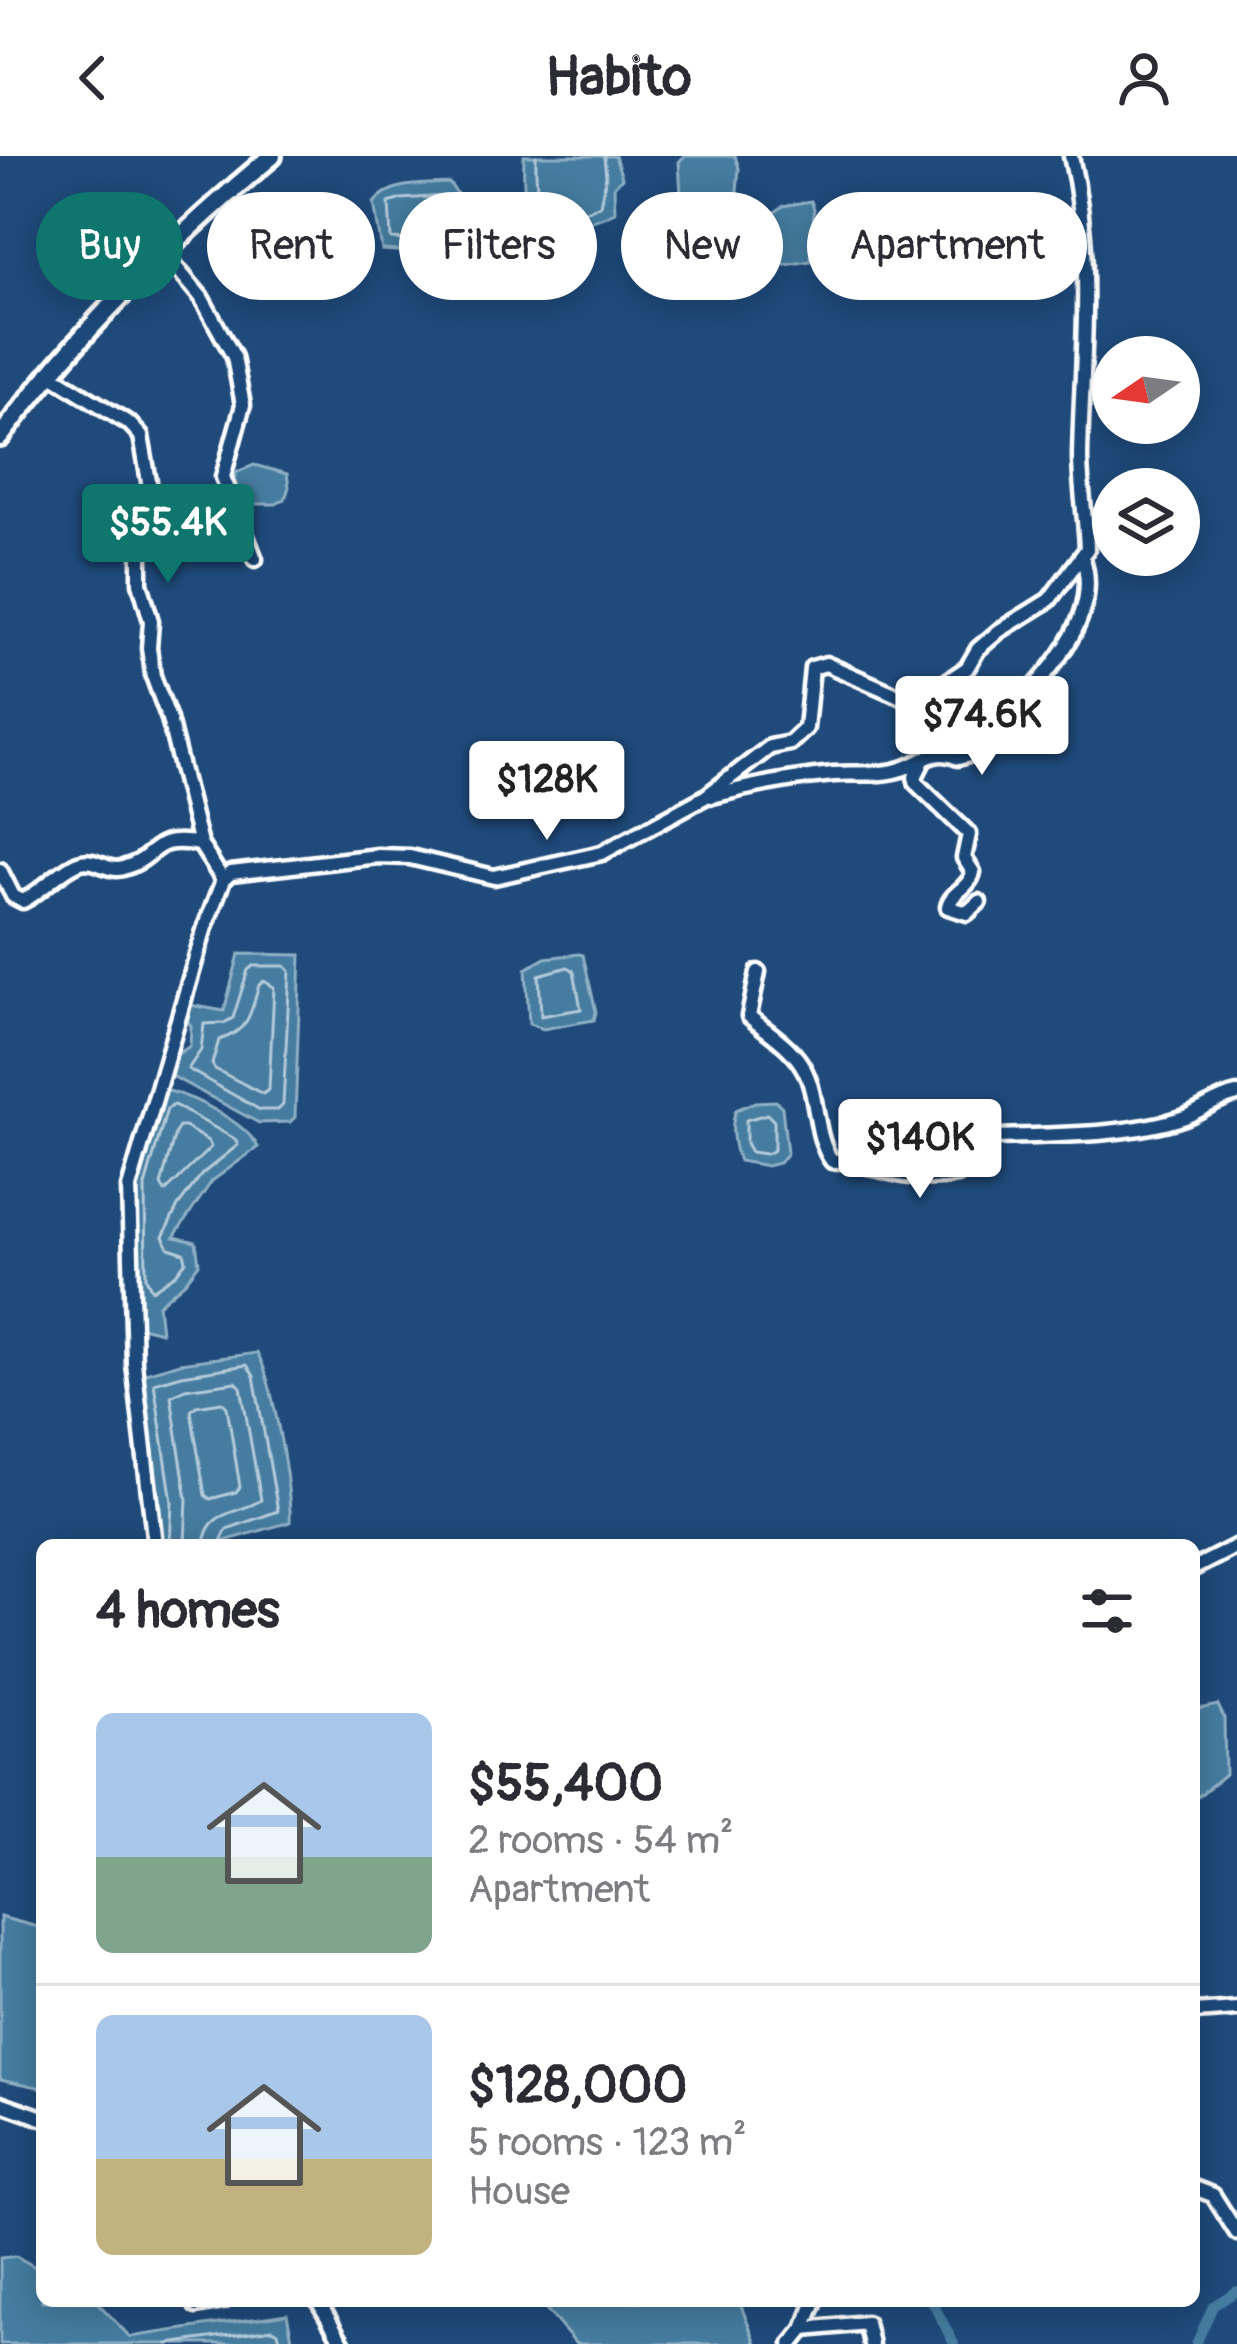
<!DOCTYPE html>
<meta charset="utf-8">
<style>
body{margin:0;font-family:Pangolin,sans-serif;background:#f2f2f3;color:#2b2b33;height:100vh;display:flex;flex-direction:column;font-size:45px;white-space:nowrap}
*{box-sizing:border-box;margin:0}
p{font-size:39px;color:#7c7c81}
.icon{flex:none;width:66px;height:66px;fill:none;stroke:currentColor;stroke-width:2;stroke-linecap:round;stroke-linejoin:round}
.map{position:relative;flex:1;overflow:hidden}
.details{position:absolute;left:36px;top:1383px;width:1164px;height:768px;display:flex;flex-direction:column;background:#fff;border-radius:18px;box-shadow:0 6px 30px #0003}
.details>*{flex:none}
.hud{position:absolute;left:36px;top:36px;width:1167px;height:108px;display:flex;gap:24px}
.needle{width:78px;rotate:257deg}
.tools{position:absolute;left:1092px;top:180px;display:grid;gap:24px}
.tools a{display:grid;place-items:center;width:108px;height:108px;border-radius:50%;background:#fff;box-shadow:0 6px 30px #0003;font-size:60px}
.price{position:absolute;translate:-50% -102px;padding:0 27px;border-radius:12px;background:#fff;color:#222;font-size:39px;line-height:78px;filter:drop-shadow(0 3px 6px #0008)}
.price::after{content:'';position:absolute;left:50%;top:72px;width:36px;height:27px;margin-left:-18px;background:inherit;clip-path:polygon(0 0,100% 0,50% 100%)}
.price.on{background:#0f766e;color:#fff}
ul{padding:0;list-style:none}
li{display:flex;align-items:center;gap:36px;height:300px;padding:0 60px}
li+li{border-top:3px solid #e1e1e2}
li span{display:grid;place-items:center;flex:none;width:336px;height:240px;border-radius:18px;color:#555}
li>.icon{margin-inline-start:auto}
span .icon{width:144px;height:144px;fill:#fffc;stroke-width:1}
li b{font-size:51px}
h2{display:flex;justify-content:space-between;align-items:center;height:144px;padding:0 60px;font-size:51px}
.tag{padding:0 42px;border-radius:54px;background:#fff;box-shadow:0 6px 30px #0003;font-size:42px;line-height:108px}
.tag.on{background:#0f766e;color:#fff}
header{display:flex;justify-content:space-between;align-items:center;height:156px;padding:0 60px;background:#fff;font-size:54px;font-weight:700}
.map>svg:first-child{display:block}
</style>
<header><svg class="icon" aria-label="back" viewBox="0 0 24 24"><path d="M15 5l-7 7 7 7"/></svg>Habito<svg class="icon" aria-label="person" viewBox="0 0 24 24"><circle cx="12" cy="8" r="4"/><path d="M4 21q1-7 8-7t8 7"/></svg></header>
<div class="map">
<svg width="1237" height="2188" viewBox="0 0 1237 2188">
<rect width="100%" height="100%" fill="#1f4a7a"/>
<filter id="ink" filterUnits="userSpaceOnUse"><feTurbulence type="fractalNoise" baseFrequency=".00833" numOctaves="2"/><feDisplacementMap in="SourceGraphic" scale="24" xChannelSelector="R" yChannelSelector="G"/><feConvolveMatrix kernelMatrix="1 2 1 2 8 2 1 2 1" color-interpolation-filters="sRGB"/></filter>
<g filter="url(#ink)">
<g fill="#447b9f" stroke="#8fb0c5" stroke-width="3">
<path d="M524,0h91l7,22 -8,8 1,26c-25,12 -49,18 -76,12 -17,-18 -16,-44 -15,-68z"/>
<polygon points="684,0 735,0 739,12 736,46 726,52 681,39 679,6"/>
<path d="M449,27l12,16 -3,40 -7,9 -23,5 -46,-3 -8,-47c16,-22 50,-18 75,-20z"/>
<polygon points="811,45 814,53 811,105 785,109 774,91 774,57 783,50"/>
<polygon points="254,309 287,318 289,331 285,343 276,348 238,348 234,323 237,316"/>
<polygon points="239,798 301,799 295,961 290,966 259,967 168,918 175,900 190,890 191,870 187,864 190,849 224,855"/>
<polygon points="579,798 583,799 596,856 594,864 543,873 529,868 526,813 545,802"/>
<path d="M169,935c27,7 76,31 89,56l-46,34 -38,56 22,5 3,22 -14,18 -27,23 3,27 -24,-6 -4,-142 27,-91z"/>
<path d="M755,946l21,-1 6,6 5,46 -8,10 -12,3 -28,-5c-6,-15 -9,-36 -3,-51z"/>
<path d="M257,1197c15,22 35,141 33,169l-79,23h-53l2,-42 -18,-129 38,-11z"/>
<polygon points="1218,1549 1224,1562 1225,1618 1194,1644 1194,1554"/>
<polygon points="0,1761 42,1772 42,1932 0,1923"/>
<polygon points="16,2100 42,2115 42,2145 96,2145 130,2181 287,2158 293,2188 0,2188 0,2102"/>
<polygon points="539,2145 739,2145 756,2188 576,2188"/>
</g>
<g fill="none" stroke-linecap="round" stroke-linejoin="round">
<g stroke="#b4cad9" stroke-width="3">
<path d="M536,0c-1,54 6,75 64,49l6,-29 -2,-20"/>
<polygon points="445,40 448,46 444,81 426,85 391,83 389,47 401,43"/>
<polygon points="253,810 285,810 290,815 283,949 278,954 260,954 188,913 201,894 204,868 224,867 233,862 248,814"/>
<polygon points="568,811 574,815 581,853 541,860 539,819"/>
<path d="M264,825l10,6 -5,102 -6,5 -48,-25 -3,-5 7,-24c30,-9 32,-27 40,-55z"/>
<polygon points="174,949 235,983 238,989 202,1018 178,1050 163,1081 169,1092 184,1097 186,1105 176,1118 152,1134 146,1122 145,1030 167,953"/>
<polygon points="767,958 774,965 774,994 766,998 751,996 746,987 746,964"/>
<polygon points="185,971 208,985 211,991 165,1036 161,1029 175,977 179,971"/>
<polygon points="222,1246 227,1251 240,1331 236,1336 210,1343 205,1339 191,1255 196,1250"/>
<polyline points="170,1389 172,1346 154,1227 182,1219 247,1209 254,1220 278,1355 227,1373 219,1389"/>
<path d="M185,1389l2,-45 -16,-104 14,-7 51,-7 5,5 20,113c-23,15 -54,9 -57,45"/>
<polyline points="168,2188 273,2173 278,2176 281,2188"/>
</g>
<g stroke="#447b9f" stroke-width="10">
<polyline points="932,2145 954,2188"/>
<polyline points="1196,2188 1213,2150 1237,2135"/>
</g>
<defs>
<g id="minor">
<polyline points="165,98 201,141 234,201 243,249 223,321 255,403"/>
<polyline points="48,217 130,268 141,280 151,337 140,389 140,427 151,465 149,492 153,520 169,563 200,688 223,724"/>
<path d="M922,607l-7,14 2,7 52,50 -5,24 9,14c-3,16 -23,21 -25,35l19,6 12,-11"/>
<path d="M712,640c39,-10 81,-18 121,-22 21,-2 45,2 65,-4 24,-6 36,-24 60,-12l25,-7c8,-10 11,-24 20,-32 39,-38 102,-101 79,-163"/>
<path d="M0,714l13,26 10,5c19,-10 36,-30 55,-38 17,-7 29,10 45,5 37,-10 25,-34 77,-24"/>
<path d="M758,816l-9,44c19,17 43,30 55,53 15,28 10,68 28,92 21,-2 37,6 58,11 23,6 45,7 68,3l22,-31 14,-7c59,-2 136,-1 191,-20 18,-7 32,-19 52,-23"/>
<path d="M155,1389l-21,-182 -5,-175 76,-261 18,-47 8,-7 147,-17 32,1 84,20 108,-24 103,-56 65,-50 20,-4 16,-15 6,-60 14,-4 80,35 36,-14 25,-17 11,-19 21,-18 50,-31 38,-51c-1,-31 -7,-62 -7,-93 2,-104 15,-197 -9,-300"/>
<polyline points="1194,1412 1237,1390"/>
<polyline points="1194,1856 1237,1853"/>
<polyline points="0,1947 42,1962"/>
<polyline points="1194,2032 1213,2039 1237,2077"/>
<polyline points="195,2145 196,2150 223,2145"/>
<polyline points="318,2145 343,2188"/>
<polyline points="804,2173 866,2167 871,2188"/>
<polyline points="792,2188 804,2173 815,2145"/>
</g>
<path id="highway" d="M0,281c78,-104 172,-198 272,-281"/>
</defs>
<use href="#minor" stroke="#fff" stroke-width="21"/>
<use href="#highway" stroke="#fff" stroke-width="26"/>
<use href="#minor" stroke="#1f4a7a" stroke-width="12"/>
<use href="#highway" stroke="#1f4a7a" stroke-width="16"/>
</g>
</g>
</svg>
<div class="tools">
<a><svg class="needle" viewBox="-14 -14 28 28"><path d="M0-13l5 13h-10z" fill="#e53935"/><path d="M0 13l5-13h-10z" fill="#7c7c81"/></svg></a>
<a><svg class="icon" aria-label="layers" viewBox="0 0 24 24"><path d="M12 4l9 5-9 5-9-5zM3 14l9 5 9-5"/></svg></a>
</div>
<b class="price on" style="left:168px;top:430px">$55.4K</b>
<b class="price" style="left:982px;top:622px">$74.6K</b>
<b class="price" style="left:547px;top:687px">$128K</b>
<b class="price" style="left:920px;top:1045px">$140K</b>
<div class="hud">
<a class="tag on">Buy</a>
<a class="tag">Rent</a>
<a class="tag">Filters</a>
<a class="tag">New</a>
<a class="tag">Apartment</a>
</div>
<section class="details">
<h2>4 homes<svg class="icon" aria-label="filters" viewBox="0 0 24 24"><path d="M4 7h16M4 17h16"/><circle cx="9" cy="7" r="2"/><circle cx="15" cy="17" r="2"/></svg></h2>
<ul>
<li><span style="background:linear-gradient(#a9c7e8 60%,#7fa58c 0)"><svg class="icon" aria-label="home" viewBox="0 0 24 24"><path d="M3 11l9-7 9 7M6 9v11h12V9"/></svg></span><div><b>$55,400</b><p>2 rooms · 54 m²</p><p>Apartment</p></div></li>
<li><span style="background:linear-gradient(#a9c7e8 60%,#c2b280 0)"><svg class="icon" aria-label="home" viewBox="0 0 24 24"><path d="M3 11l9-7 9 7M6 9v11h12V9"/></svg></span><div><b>$128,000</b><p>5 rooms · 123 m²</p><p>House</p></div></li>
</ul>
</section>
</div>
